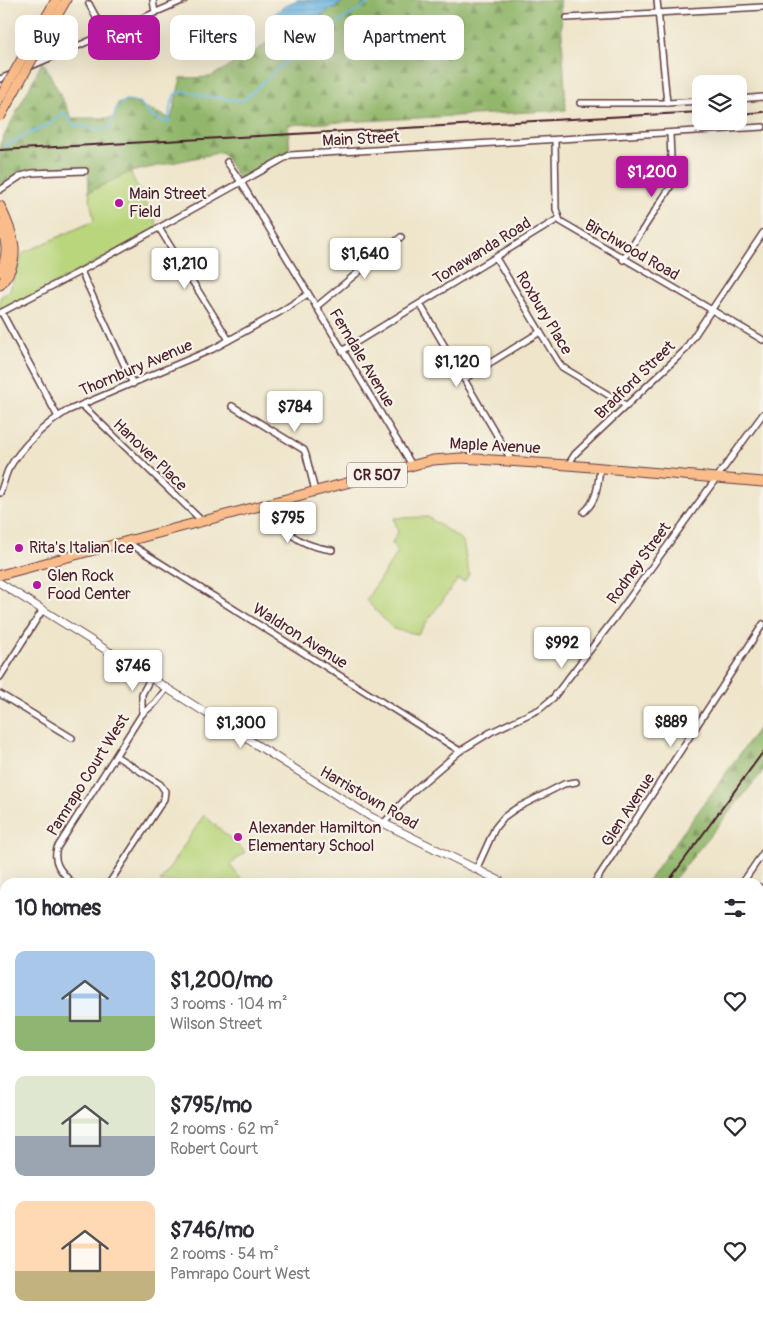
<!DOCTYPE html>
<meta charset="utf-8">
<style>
body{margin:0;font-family:Pangolin,sans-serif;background:#f2f2f3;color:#2b2b33;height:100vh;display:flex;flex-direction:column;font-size:19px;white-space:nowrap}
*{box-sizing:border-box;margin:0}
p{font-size:16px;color:#7c7c81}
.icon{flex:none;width:28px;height:28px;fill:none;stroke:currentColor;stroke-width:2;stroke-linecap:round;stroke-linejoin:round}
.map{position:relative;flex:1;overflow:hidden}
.drawer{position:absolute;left:0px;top:878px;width:764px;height:446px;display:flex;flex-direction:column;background:#fff;border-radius:15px 15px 0 0;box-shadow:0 5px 20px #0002}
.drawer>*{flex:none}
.top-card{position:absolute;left:15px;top:15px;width:500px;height:45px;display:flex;gap:10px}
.buttons{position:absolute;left:692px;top:75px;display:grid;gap:10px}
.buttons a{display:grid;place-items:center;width:55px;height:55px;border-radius:10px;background:#fff;box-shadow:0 5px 20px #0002;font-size:25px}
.price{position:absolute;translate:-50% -42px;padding:0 11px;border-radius:5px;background:#fff;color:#222;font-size:16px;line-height:32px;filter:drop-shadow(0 1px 2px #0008)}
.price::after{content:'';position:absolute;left:50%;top:30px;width:15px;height:11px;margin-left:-8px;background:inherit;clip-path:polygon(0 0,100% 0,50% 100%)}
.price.on{background:#b5179e;color:#fff}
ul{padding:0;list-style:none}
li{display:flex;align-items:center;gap:15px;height:125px;padding:0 15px}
li span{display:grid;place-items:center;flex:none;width:140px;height:100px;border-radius:10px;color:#555}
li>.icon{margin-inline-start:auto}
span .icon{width:60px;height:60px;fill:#fffc;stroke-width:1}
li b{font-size:21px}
h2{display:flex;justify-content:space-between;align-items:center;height:60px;padding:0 15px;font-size:21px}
.tag{padding:0 18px;border-radius:10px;background:#fff;box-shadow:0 5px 20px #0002;font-size:18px;line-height:45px}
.tag.on{background:#b5179e;color:#fff}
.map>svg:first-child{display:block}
</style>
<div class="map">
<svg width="763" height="1323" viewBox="0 0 763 1323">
<defs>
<pattern id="forest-firs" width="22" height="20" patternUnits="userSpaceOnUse" patternTransform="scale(1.25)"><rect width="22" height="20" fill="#92b76c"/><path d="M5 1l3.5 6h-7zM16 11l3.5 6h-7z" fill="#799459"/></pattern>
<pattern id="water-rules" width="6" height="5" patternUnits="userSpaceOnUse" patternTransform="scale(1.25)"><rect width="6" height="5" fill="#6cb9e6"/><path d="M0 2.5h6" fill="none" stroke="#5b96bb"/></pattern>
</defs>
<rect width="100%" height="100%" fill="#f7f3e8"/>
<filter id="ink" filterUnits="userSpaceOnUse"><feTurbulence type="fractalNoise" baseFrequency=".02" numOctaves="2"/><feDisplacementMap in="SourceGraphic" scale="10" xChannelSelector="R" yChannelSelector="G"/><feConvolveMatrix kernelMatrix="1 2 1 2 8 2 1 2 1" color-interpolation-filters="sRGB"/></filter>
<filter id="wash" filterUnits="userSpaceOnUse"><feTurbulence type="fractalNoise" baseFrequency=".0096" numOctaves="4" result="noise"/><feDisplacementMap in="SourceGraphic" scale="20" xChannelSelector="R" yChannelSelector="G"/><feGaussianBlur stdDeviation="1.12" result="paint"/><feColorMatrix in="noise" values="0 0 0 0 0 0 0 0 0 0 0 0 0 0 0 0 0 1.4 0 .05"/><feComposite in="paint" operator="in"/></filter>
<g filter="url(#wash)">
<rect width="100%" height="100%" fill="#eee5ca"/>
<g fill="url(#forest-firs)" stroke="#6e6b4c">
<polygon points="298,0 560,0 566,110 288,125 290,155 241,182 222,152 130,172 89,192 88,167 30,170 20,172 0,186 0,144 43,61 72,118 114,118 118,103 133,102 171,119 181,78 210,77 259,49 273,38 271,18"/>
<polygon points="763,722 763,771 672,882 647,882"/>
</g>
<g fill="#b9d67d" stroke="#827a54">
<polygon points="130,172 159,228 0,313 0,297 9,292 23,253 94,221 89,192"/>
<polygon points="428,517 463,541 469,574 464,582 458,579 418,634 393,629 366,600 398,552 392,543 398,532 394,518"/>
<polygon points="204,815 245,852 230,865 243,882 160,882"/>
<polygon points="763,1220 763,1298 759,1305 759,1226"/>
</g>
<polygon fill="url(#water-rules)" stroke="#5b6c88" points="297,0 347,0 276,41 269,18 286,5"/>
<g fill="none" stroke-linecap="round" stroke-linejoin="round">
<polyline stroke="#6cb9e6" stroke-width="2" points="3,146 50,124 63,112 74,125 96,129 110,128 116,109 126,100 140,103 152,117 169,123 170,108 175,94 186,91 199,95 243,101 306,43 374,0"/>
</g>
</g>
<g filter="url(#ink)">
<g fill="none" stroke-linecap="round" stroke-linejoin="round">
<defs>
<g id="minor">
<polyline points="153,0 155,13"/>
<polyline points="657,0 667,103"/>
<polyline points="89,4 105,34"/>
<polyline points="567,18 763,7"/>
<polyline points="29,67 184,0"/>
<polyline points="0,79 12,74"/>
<polyline points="739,99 763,97"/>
<polyline points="580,103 667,103 701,101"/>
<polyline points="555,140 556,209 560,221 763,340"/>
<polyline points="227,162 241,182 412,465"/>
<polyline points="0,190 21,176 32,173 85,171"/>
<polyline points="159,228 229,340"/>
<polyline points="496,258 557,360 562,367 627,406"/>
<polyline points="623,260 669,189 672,183 670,134"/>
<polyline points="81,271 133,384"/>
<polyline points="420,304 512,461"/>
<polyline points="316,307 401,237"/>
<polyline points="0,313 81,271 290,155 763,127"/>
<polyline points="2,313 58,417"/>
<polyline points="342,351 558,219"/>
<polyline points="464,379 540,332"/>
<polyline points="82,405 202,521"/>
<polyline points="232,406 304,450 306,455 315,491"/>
<polyline points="568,465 575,454 684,351 763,233"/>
<path d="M0,493c3,-7 5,-16 8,-23 13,-23 36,-45 59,-59l146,-62 67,-37 28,-18"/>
<path d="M280,501c2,9 3,19 7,27 6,14 31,20 45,22"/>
<path d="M584,512c13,-11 14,-27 16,-44"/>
<polyline points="127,542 460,751"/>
<polyline points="0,677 42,611"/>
<polyline points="0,694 72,738"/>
<polyline points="142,714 155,703 166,689"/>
<polyline points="383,824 412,792 460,751 491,732 540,709 553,698 614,619 763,414"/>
<polyline points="476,870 495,828 504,817 515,809 564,784 576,782"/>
<path d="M71,882c-9,-10 -19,-19 -14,-34l85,-134v-20l8,-15"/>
<polyline points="110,882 164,799 165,791 160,784 116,756"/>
<polyline points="595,882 763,624"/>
<polyline points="743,882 763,853"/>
<polyline points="759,887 763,890"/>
<polyline points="759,1105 763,1099"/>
<polyline points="759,1121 763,1124"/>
<polyline points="0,1159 5,1158"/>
<polyline points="196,1319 200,1323"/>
<polyline points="595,1319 602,1323"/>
<polyline points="422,1323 425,1319"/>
<polyline points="526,1323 529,1319"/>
<polyline points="620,1323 623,1319"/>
</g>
<g id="tertiary">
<polyline points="0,583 371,817 502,882"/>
<polyline points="759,1033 763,1036"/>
</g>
<polyline id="primary" points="0,575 433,460 461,458 568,465 763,482"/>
<g id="trunk">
<polyline points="40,45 66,0"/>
<polyline points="27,50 56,0"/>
<path d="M0,206c13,29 24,52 0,79"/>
<path d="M0,224c7,17 9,32 0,48"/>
</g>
</defs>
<use href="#minor" stroke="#633d43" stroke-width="8"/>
<use href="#tertiary" stroke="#633d43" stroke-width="9"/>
<use href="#primary" stroke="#633d43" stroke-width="11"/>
<use href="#trunk" stroke="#633d43" stroke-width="11"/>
<use href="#minor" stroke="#fff" stroke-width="5"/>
<use href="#tertiary" stroke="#fff" stroke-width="7"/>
<use href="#primary" stroke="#f9bc8a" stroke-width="9"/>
<use href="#trunk" stroke="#f9bc8a" stroke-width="9"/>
<g stroke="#4a1f2b" stroke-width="2">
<polyline points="739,114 763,112"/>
<polyline points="0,150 701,112"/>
<polyline points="668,882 763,752"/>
<polyline points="0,1065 5,1078"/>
<polyline points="210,1319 214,1323"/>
<polyline points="354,1323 358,1319"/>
</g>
<defs>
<g id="trunk-bridge">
<polyline points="0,98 27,50"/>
<polyline points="0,117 40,45"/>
</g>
</defs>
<use href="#trunk-bridge" stroke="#633d43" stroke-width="11" stroke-linecap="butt"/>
<use href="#trunk-bridge" stroke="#f9bc8a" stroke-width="9"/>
</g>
</g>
<g fill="#b5179e" stroke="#f7f3e8" stroke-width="2">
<circle cx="119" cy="203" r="5"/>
<circle cx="19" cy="548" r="5"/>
<circle cx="37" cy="585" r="5"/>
<circle cx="238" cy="837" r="5"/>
</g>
<g text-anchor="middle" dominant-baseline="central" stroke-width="4.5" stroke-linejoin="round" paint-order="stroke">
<rect fill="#f7f3e8" stroke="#7e5f64" stroke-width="1" x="347" y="462.5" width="60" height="25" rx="4"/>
<g font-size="15" font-weight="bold" fill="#4a1f2b">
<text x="377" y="475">CR 507</text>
</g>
<g font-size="16" fill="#4a1f2b" stroke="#f7f3e8">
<text transform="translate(361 139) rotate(-3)">Main Street</text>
<text transform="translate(632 250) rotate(30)">Birchwood Road</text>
<text transform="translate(482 251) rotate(-32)">Tonawanda Road</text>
<text transform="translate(544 313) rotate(59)">Roxbury Place</text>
<text transform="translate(362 358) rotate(59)">Ferndale Avenue</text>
<text transform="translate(136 368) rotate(-23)">Thornbury Avenue</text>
<text transform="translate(635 380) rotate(-44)">Bradford Street</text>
<text transform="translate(495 446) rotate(3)">Maple Avenue</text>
<text transform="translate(150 455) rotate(44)">Hanover Place</text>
<text transform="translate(639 563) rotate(-54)">Rodney Street</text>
<text transform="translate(300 636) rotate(32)">Waldron Avenue</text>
<text transform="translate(88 775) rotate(-58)">Pamrapo Court West</text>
<text transform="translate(369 798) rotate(30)">Harristown Road</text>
<text transform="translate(628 810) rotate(-57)">Glen Avenue</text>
</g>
<g font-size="16" fill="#4a1f2b" stroke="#f7f3e8" text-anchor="start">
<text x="129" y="194">Main Street<tspan x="129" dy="18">Field</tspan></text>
<text x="29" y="548">Rita's Italian Ice</text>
<text x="47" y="576">Glen Rock<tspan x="47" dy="18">Food Center</tspan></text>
<text x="248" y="828">Alexander Hamilton<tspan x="248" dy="18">Elementary School</tspan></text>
</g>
</g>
</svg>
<div class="buttons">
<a><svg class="icon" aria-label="layers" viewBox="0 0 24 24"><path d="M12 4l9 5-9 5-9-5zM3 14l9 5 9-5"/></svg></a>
</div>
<b class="price on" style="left:652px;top:198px">$1,200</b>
<b class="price" style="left:365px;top:280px">$1,640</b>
<b class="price" style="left:185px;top:290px">$1,210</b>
<b class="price" style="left:457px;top:388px">$1,120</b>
<b class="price" style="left:295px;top:433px">$784</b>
<b class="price" style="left:288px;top:544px">$795</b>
<b class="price" style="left:562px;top:669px">$992</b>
<b class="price" style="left:133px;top:692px">$746</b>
<b class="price" style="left:671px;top:748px">$889</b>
<b class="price" style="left:241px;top:749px">$1,300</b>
<div class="top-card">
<a class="tag">Buy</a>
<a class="tag on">Rent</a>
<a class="tag">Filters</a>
<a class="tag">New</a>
<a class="tag">Apartment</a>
</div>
<section class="drawer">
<h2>10 homes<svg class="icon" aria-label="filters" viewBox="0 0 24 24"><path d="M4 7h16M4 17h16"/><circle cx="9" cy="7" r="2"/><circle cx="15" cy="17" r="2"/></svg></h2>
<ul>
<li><span style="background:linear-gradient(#a9c7e8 65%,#8fb573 0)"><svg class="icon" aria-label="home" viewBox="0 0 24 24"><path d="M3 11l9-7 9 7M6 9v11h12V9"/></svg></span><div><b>$1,200/mo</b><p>3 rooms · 104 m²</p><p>Wilson Street</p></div><svg class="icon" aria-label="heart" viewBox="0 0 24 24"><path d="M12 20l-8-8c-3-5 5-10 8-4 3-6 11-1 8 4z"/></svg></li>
<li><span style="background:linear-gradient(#dfe7d0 60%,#9aa5b1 0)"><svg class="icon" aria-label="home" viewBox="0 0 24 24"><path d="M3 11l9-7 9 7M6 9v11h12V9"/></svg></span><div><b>$795/mo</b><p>2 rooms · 62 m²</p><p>Robert Court</p></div><svg class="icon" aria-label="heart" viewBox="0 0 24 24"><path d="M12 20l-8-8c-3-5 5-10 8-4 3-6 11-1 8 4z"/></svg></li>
<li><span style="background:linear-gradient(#ffd9b3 70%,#c2b280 0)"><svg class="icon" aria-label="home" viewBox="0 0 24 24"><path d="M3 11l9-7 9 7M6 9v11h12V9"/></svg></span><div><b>$746/mo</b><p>2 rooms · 54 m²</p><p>Pamrapo Court West</p></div><svg class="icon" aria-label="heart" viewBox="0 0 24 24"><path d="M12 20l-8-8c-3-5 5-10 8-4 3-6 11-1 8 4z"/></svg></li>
</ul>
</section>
</div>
